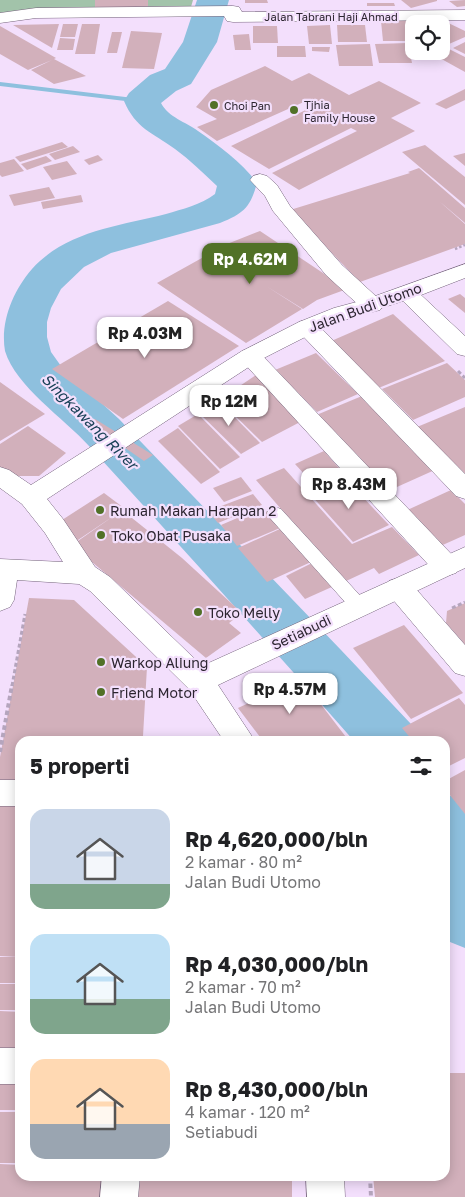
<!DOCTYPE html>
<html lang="id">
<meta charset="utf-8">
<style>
body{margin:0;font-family:"Golos Text",sans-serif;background:#f6f6f6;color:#202124;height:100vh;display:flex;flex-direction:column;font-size:19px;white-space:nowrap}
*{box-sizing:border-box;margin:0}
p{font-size:16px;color:#757577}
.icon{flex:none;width:28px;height:28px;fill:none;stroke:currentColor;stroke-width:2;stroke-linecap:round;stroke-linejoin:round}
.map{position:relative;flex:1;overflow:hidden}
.details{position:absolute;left:15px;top:736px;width:435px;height:445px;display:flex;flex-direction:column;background:#fff;border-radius:15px;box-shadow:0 2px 12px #0003}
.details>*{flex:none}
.buttons{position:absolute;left:405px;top:15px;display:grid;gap:10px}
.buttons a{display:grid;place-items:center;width:45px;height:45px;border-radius:10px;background:#fff;box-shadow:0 2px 12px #0003;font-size:25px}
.price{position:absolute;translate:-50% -42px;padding:0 11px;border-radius:10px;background:#fff;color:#222;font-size:16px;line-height:32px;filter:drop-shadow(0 1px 2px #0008)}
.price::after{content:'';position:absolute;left:50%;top:30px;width:15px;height:11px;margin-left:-8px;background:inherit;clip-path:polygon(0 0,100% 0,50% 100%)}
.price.selected{background:#517127;color:#fff}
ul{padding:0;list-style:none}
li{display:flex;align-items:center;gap:15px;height:125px;padding:0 15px}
li span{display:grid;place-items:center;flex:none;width:140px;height:100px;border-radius:15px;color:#555}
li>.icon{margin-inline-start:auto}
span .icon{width:60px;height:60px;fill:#fffc;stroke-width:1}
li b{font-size:21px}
h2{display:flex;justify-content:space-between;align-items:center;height:60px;padding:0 15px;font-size:21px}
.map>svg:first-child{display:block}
</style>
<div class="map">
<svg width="465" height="1197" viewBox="0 0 465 1197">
<rect width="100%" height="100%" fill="#f3dffc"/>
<polygon fill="#a2c3aa" points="0,0 193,0 189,14 23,16 0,22"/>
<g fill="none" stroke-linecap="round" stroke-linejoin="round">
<polygon fill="#8ec0de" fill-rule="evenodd" points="0,82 142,99 145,101 142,103 0,86"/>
<g fill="#8ec0de" fill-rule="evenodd">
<path d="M197,0h32l-12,42 -21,34 -5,8 -15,7 -15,12c7,14 25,19 37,28 20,14 45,32 59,52 -7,25 -13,30 -37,40l-109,30 -27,14 -23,22 -10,19 -4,14v15l4,15 10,14 58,53 222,231 70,74 8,17h-65c-87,-99 -176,-198 -265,-295 -25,-28 -73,-59 -84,-95 -5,-29 8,-60 27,-82 34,-38 87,-43 134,-55 16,-5 35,-9 49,-20l2,-8c-14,-13 -27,-26 -42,-37 -23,-17 -39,-20 -51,-48l5,-8 21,-18 15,-6 18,-27z"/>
<polygon points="445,794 465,801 465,948 445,940"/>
</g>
</g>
<g fill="#d2b0bb">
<polygon points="95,0 148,0 148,8 95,9"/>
<polygon points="245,0 267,0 268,3 245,3"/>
<polygon points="401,0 437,0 437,1 411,8"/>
<polygon points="465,0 465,6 457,7 449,1"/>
<polygon points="367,3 394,3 395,6 367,6"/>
<polygon points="438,18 465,31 465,37 449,44 441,40 441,24 424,24"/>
<polygon points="381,21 412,21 414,41 383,41"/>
<polygon points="59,24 52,48 13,25"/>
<polygon points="63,24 78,24 75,37 60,37"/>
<polygon points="82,24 100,24 95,54 75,54"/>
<polygon points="330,25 332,44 309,44 307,26"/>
<polygon points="337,25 365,25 367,42 338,42"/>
<polygon points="0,26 56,58 54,59 86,76 54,84 31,70 52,60 28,70 0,54"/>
<polygon points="253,26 277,26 278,43 253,43"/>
<polygon points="131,31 162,33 154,69 122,68"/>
<polygon points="112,32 122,32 117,53 107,53"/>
<polygon points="249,34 251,50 235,50 233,35"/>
<polygon points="60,38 75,39 73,50 57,50"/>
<polygon points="465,42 465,54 453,48"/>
<polygon points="408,43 412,63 379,63 375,44"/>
<polygon points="370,44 373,66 339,66 336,45"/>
<polygon points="441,45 465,57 465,72 427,51 441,51"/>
<polygon points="277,46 305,46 306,57 277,57"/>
<polygon points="312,47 330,47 329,52 312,51"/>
<polygon points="265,66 292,81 309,73 349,95 379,81 421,103 391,118 415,131 299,190 272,173 357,131 351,128 269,169 231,146 314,106 306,101 217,141 197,127 217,119 196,107 211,90"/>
<polygon points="465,89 465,100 446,109 435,104"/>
<polygon points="62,142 68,147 20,162 15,157"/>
<polygon points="425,145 465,177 465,205 402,152"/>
<polygon points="73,146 80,152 55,160 49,154"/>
<polygon points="465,153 465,166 453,156"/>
<polygon points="98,155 103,160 89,165 84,160"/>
<polygon points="46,156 52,161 27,170 21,164"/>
<polygon points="14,159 24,171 2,177 0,175 0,163"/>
<polygon points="67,161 77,174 52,180 43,167"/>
<polygon points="419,168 465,208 465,223 439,201 465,224 465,244 360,282 290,210 410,173 408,172"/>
<polygon points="49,187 55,198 14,206 9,195"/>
<polygon points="81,195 83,202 43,209 41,202"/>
<polygon points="260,231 347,289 317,300 303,309 266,286 302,309 246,343 157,283 227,244"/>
<polygon points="460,294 465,298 465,313 448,299"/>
<polygon points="168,301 239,346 123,419 52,369"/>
<polygon points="393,314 445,361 376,389 329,342"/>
<polygon points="316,353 358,394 317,412 275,370"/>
<polygon points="447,363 465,380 465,397 413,420 382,389"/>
<polygon points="256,375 302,421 262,442 219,400"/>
<polygon points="0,382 45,414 0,441"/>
<polygon points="362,396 437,469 388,491 314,416"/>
<polygon points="218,400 260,443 241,454 198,412"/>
<polygon points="465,407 465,476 417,427"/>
<polygon points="198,414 240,457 220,469 178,426"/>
<polygon points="95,419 153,455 144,461 89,423"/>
<polygon points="28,426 66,453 39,476 14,476 0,467 0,444"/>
<polygon points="178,428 220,472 201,484 158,441"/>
<polygon points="324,451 346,476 317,488 295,464"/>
<polygon points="284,468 352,544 392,527 419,555 379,574 374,568 344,582 256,480"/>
<polygon points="241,477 252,491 224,502 213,488"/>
<polygon points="345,478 389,525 353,542 310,494"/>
<polygon points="451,490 465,504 465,535 436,548 403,512"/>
<polygon points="104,493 124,508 122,510 182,558 242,613 229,623 241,633 206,658 86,557 75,543 115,515 75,542 62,520"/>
<polygon points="253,494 262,505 218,523 208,511"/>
<polygon points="263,507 280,528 237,546 221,525"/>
<polygon points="282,528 311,562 267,582 238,548"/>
<polygon points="314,562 334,586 305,599 286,576"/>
<polygon points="29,598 74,600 147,667 143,736 57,736 56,741 20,741 20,786 0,785 0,757"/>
<polygon points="465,603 465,645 446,623 447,611"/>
<polygon points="404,625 463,693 411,719 353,648"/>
<polygon points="287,676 294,685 303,681 349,741 263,741 238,708 255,700 250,694"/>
<polygon points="459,698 465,705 465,758 445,768 445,741 413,741 402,728"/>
<polygon points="465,770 465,814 445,789 445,781"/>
<polygon points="0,798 20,798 20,957 0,956"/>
<rect x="0" y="957" width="20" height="26"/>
<rect x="0" y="984" width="20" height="26"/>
<polygon points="0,1011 20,1012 20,1058 0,1057"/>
<polygon points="0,1071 20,1072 20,1110 0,1110"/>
<polygon points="445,1073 465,1073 465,1197 375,1197 373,1176 445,1176"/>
<rect x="0" y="1112" width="20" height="51"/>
<polygon points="0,1164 20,1165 20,1176 113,1176 111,1197 0,1197"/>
<polygon points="130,1176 292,1176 292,1197 128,1197"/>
</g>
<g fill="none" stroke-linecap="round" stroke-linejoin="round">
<defs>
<polygon id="lane" points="275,507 281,509 365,601 368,606 365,611 359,613 353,611 269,517 267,513 269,509"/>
<g id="street">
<polygon points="233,6 239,7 242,12 465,10 465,20 233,22 227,21 224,16 36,18 0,23 0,13 36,8"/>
<polygon points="260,174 267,176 277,185 290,206 342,265 380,300 383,305 380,310 372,312 364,310 326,275 273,211 265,196 250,180 253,176"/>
<polygon points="307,320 315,322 465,474 465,499 456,496 299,332 296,327 299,322"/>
<polygon points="250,349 258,351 456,559 459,566 456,573 446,576 436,573 242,361 238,356 242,351"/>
<polygon points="399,578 409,581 465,645 465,676 455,673 389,595 385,588 389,581"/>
<rect x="0" y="780" width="20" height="26"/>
<rect x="0" y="1048" width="20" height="36"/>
<polygon points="102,1176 140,1176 138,1197 100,1197"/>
</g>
<g id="secondary">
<polygon points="465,264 465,278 421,295 465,336 465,356 457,354 403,301 350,318 315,332 258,361 47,499 63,519 95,567 110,577 202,666 465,547 465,568 218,685 255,741 224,741 189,689 90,591 79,584 17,580 14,600 10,607 0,611 0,559 63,562 45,533 22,504 0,488 0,467 9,470 31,485 242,351 299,322 334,308 364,300"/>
<polygon points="306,1176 344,1176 345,1197 307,1197"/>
</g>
</defs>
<use href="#lane" stroke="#75647c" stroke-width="1"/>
<use href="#street" stroke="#75647c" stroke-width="1"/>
<use href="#secondary" stroke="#75647c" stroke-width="1"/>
<polyline stroke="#b5a5bd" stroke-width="2.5" stroke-dasharray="2.5 2" stroke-linecap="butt" points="455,249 465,245"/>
<g stroke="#b5a5bd" stroke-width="3" stroke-dasharray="4 2.5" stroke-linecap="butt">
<polyline points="458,371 465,378"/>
<polyline points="452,608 465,602"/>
<polyline points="12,686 25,614"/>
</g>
<g stroke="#b5a5bd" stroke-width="4" stroke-dasharray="4.5 3" stroke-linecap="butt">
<polyline points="0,752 12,685"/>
<polyline points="370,1176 371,1197"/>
</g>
<use href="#lane" fill="#fff" fill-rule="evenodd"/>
<use href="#street" fill="#fff" fill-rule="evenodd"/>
<use href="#secondary" fill="#fff" fill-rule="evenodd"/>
</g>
<g fill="#517127" stroke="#f3dffc" stroke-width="2">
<circle cx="214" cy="105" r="5"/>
<circle cx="294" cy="110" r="5"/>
<circle cx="100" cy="510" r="5"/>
<circle cx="101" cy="535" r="5"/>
<circle cx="198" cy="612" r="5"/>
<circle cx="101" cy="662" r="5"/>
<circle cx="101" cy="692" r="5"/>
</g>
<g text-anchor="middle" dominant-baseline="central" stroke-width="4.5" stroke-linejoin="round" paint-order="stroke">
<g font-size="11" fill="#2c2530" stroke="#f3dffc">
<text x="331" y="16">Jalan Tabrani Haji Ahmad</text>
</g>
<g font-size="11" fill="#2c2530" stroke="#f3dffc" text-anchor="start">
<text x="304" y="104">Tjhia<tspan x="304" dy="13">Family House</tspan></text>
<text x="224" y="105">Choi Pan</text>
</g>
<g font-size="14" fill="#2c2530" stroke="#f3dffc">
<text transform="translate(365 307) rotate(-20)">Jalan Budi Utomo</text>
<text transform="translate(301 632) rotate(-25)">Setiabudi</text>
</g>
<g font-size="14" fill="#2c2530" stroke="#f3dffc" text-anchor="start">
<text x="110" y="510">Rumah Makan Harapan 2</text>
<text x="111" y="535">Toko Obat Pusaka</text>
<text x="208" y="612">Toko Melly</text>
<text x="111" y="662">Warkop Aliung</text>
<text x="111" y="692">Friend Motor</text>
</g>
<g font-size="15" font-style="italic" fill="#194157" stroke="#f3dffc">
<text transform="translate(90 421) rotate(45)">Singkawang River</text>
</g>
</g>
</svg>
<div class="buttons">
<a><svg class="icon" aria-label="locate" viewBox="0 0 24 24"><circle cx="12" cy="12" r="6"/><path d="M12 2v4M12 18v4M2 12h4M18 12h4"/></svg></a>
</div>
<b class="price selected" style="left:250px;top:285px">Rp 4.62M</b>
<b class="price" style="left:145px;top:359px">Rp 4.03M</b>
<b class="price" style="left:229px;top:427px">Rp 12M</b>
<b class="price" style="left:349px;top:510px">Rp 8.43M</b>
<b class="price" style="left:290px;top:715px">Rp 4.57M</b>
<section class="details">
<h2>5 properti<svg class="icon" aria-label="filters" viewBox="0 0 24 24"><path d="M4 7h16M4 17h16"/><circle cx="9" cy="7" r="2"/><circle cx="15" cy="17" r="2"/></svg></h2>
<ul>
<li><span style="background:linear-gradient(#c9d6e8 75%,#7fa58c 0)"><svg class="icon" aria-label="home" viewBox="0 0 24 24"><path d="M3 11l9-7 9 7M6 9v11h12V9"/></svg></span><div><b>Rp 4,620,000/bln</b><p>2 kamar · 80 m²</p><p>Jalan Budi Utomo</p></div></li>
<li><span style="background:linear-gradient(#bfe0f5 65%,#7fa58c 0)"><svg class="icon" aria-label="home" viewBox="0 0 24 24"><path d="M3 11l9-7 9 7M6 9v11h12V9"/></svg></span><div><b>Rp 4,030,000/bln</b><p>2 kamar · 70 m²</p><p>Jalan Budi Utomo</p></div></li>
<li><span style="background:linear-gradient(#ffd9b3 65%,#9aa5b1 0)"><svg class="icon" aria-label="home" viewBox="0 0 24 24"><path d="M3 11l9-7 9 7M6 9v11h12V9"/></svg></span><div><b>Rp 8,430,000/bln</b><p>4 kamar · 120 m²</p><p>Setiabudi</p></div></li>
</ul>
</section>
</div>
